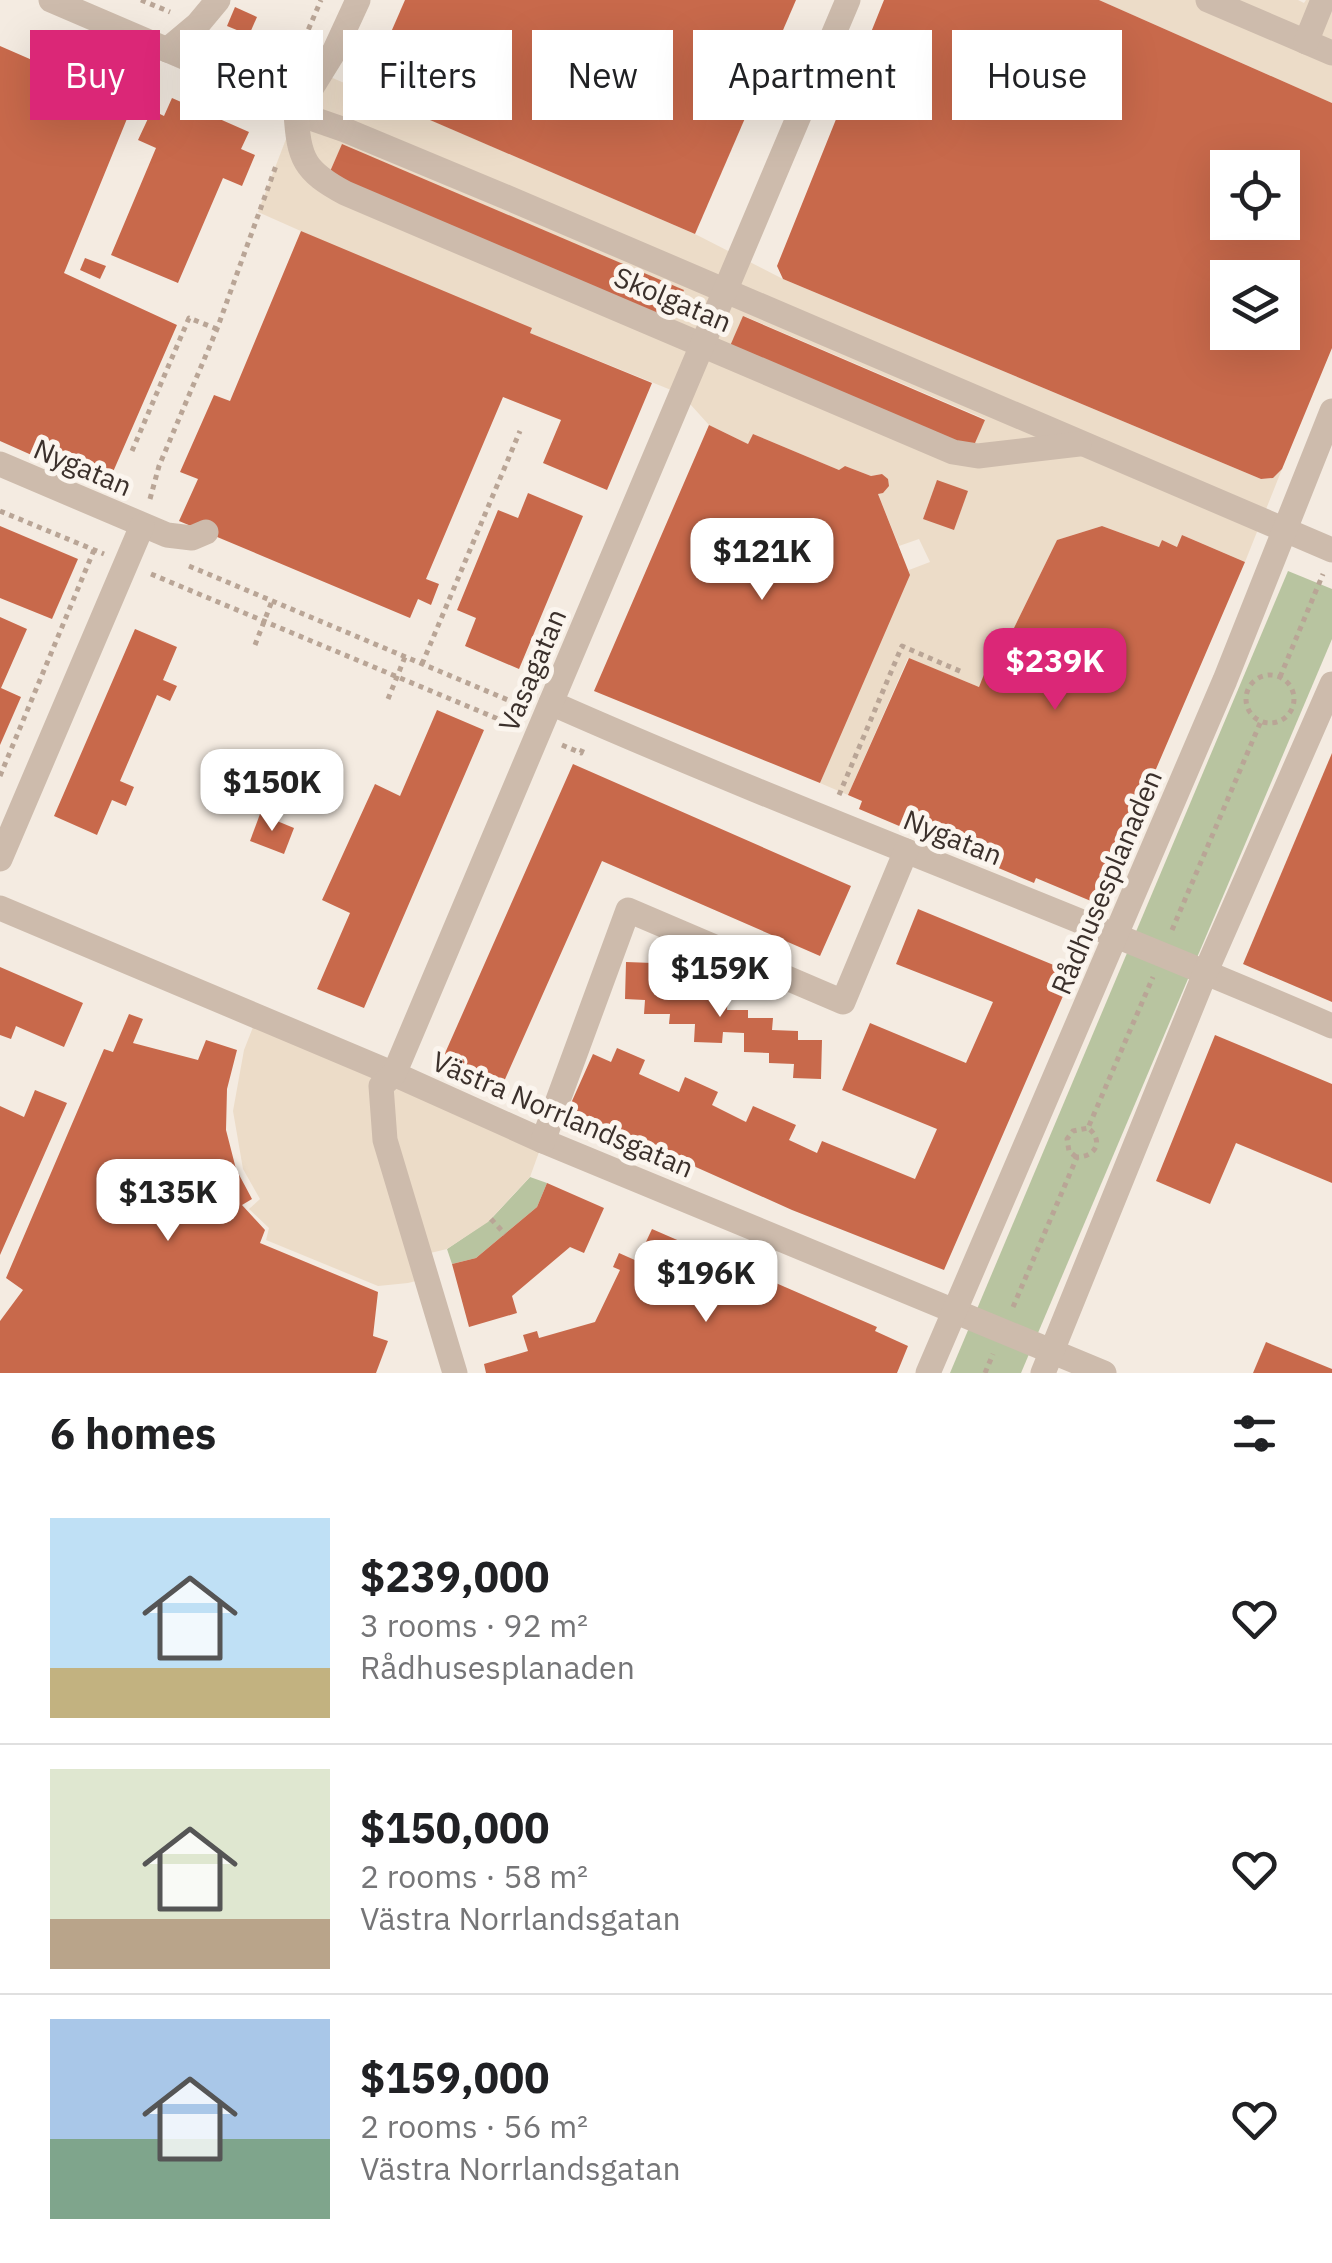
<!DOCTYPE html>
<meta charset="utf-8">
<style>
body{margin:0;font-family:"IBM Plex Sans",sans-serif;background:#f6f6f6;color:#202124;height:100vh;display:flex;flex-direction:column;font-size:38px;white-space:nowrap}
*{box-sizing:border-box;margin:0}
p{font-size:32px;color:#757577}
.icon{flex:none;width:55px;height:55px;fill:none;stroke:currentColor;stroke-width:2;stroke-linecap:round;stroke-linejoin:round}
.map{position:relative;height:1373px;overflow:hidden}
.side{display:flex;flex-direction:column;background:#fff;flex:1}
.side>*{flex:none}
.guide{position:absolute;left:30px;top:30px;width:1272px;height:90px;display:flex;gap:20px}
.controls{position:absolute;left:1210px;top:150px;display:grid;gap:20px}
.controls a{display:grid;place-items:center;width:90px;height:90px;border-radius:0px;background:#fff;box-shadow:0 10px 40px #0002;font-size:50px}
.price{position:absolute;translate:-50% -85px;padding:0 22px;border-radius:20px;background:#fff;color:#222;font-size:32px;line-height:65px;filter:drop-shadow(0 2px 5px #0008)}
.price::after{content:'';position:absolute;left:50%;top:60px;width:30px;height:22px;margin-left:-15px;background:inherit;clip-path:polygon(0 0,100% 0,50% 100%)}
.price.current{background:#db2777;color:#fff}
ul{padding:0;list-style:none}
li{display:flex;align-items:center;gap:30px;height:250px;padding:0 50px}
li+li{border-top:2px solid #e0e0e0}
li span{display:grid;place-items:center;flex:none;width:280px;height:200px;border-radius:0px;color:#555}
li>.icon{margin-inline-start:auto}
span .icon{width:120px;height:120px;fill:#fffc;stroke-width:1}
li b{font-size:42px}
h2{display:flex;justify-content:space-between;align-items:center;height:120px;padding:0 50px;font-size:42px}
.chip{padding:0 35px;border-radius:0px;background:#fff;box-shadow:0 10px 40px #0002;font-size:35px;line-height:90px}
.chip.current{background:#db2777;color:#fff}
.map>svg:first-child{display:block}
</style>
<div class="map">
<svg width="1332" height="1373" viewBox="0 0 1332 1373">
<rect width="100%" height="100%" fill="#f4ebe1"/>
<g fill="#b8c4a0">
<polygon points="1288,571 1332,589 1332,639 1021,1373 950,1373"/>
<polygon points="530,1177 547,1183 537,1207 476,1258 452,1264 447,1249 491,1219"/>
</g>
<g fill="#ecdcc8" fill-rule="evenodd">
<polygon points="1099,0 1298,0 1304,3 1306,0 1332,0 1332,103"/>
<path d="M321,73l374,161 88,45 478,200 12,-1 9,-9 -37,93 -63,-27 -5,12 -15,-7 -3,7 -57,-21 -45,14 -45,92 -13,4 -20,51 -71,-29 -60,137 -28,-12 89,-213 21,-8 -11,-23 -20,7 -21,-52 10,-7 -1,-8 -5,-5 -11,2 -26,-10 -6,4 -86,-36 -5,10 -39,-19 -28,-31 -151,-61 -272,-121 38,-99zM342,145l341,146 -13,31 -342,-147zM744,316l241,103 -13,30z"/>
<polygon points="257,1017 543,1141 530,1177 488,1222 447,1249 422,1255 428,1278 408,1283 378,1286 266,1240 269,1228 249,1209 260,1199 243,1169 233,1111 244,1050"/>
</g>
<g fill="#c8694b" fill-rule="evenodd">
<polygon points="405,0 796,0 695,234 365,92"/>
<path d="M884,0h215l233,103v245l-50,121 -9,9 -12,1 -478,-200 -6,-13zM1228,168h54v54h-54zM1228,278h54v54h-54z"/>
<polygon points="235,7 257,17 249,35 227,26"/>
<polygon points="0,46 133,104 64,273 177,325 106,488 0,441"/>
<polygon points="172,98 249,132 241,149 255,155 242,186 223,178 178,283 111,255 156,148 138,140 152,110 164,116"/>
<polygon points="342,144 684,290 670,322 328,176"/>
<polygon points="301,231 532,328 530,333 652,383 607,490 543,463 561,420 503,397 426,579 439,584 431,605 418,599 410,618 179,521 198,479 180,472 214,395 230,401"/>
<polygon points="85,258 106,266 100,279 80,270"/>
<polygon points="743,316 985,420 972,450 730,346"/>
<polygon points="709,425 748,444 753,434 839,470 845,466 871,476 882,474 888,479 889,486 883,493 878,494 910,575 820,783 594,691"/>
<polygon points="937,480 968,491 954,530 923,519"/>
<polygon points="528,493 583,516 519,669 465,646 476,618 457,610 498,510 518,518"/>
<polygon points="0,526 78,559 52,619 0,598"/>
<polygon points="1102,526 1159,547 1162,540 1177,547 1182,535 1245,562 1098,904 1036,878 1034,883 859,809 862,801 848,795 909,658 979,687 999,636 1012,632 1057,540"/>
<polygon points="0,617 27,629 1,688 21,697 0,745"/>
<polygon points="135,629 177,647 163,680 177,686 170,701 157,695 120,781 134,787 126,806 112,800 97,835 54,816"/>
<polygon points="437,710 484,730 364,1008 317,989 350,913 322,900 375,784 400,796"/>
<polygon points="1332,753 1332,1002 1243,964"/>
<polygon points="573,764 851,886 820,956 602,861 502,1086 442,1060"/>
<polygon points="260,814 294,828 284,854 250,841"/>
<polygon points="918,909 1073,973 944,1270 792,1210 568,1110 593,1054 611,1062 617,1048 645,1060 639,1074 679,1092 685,1077 718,1092 712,1105 746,1122 753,1106 796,1125 789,1140 817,1153 822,1141 915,1179 937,1129 842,1090 870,1023 966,1063 993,1002 896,964"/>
<polygon points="626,962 653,963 652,973 675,974 675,986 701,987 701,994 728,994 727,1010 748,1010 748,1018 773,1018 772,1030 798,1031 798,1040 822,1040 821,1079 793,1078 794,1064 769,1063 769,1053 744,1052 744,1033 723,1032 722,1043 694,1042 695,1024 669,1024 670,1014 644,1014 645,1000 625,999"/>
<polygon points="0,967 83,1003 64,1047 16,1026 11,1039 0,1035"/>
<polygon points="129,1014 143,1019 133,1043 198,1060 206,1040 237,1050 227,1089 226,1130 236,1169 252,1199 242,1205 265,1230 260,1243 378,1292 373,1336 388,1341 376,1373 0,1373 0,1321 23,1290 6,1278 104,1049 113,1052"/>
<polygon points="1215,1035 1332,1084 1332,1183 1236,1143 1210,1204 1156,1181"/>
<polygon points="35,1090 67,1103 0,1255 0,1106 24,1117"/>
<polygon points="547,1183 604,1208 584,1253 570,1247 512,1296 517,1313 469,1327 452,1264 476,1258 537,1207"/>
<polygon points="652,1229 877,1327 875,1331 908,1346 897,1373 486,1373 484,1364 528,1351 523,1335 537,1331 539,1338 595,1322 620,1270 613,1267 619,1253 637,1261"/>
<polygon points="1266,1342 1332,1369 1332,1373 1253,1373"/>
</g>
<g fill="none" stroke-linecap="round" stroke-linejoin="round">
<g stroke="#b9a596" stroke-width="5" stroke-dasharray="5 5" stroke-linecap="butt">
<polyline points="141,0 170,12"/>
<polyline points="221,34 263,51 303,42 321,0"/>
<polyline points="132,451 189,318 217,329"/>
<polyline points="150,499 159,466 217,329 277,163"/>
<polyline points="0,511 104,554"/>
<polyline points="189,566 520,705"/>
<polyline points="151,574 515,726"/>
<polyline points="255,645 272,601"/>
<polyline points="422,664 520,431"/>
<circle cx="1270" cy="699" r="24"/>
<polyline points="1280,677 1323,574"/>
<polyline points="388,699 405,657"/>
<polyline points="562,745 581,753 584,746"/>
<polyline points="0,776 94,550"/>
<polyline points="839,795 902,646 962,672"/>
<polyline points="1172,930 1261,721"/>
<polyline points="1076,1157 1069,1151 1067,1139 1073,1131 1088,1128"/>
<polyline points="491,1219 505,1234"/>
<path d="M1013,1307l64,-150c19,0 27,-17 11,-29l65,-151"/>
<polyline points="985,1373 993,1354"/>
</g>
<g stroke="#cdbbac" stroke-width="25">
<polyline points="51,0 268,93 296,113 345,130 506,197 1332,550"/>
<polyline points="1208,0 1332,53"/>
<polyline points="1306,42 1323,0"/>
<polyline points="167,50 198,24 218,0"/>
<path d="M296,113c3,46 8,58 49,80l608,259 25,4 101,-12"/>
<polyline points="296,113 335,50 358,0"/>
<polyline points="0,464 167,535 192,538 206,532"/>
<path d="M551,703c258,114 523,211 781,323"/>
<polyline points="0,859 142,526"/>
<polyline points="0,908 394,1074 543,1141 1104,1373"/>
<polyline points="543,1141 628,910 843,1002 906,851"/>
<polyline points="455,1373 385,1140 381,1086 394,1074 848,0"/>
<polyline points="928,1373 1225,680 1332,411"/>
<polyline points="1043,1373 1206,971 1332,684"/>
</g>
</g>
<g text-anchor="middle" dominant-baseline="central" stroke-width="10" stroke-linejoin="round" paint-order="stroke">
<g font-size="28" fill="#3b302b" stroke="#fbf5ee">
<text transform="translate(673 299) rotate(23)">Skolgatan</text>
<text transform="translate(83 467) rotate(23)">Nygatan</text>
<text transform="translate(532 670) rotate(-67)">Vasagatan</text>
<text transform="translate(953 837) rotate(22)">Nygatan</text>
<text transform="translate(1106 882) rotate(-67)">Rådhusesplanaden</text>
<text transform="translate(563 1114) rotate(23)">Västra Norrlandsgatan</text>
</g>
</g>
</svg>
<div class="controls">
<a><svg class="icon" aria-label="locate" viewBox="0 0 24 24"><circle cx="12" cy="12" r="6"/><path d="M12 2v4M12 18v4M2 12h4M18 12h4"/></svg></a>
<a><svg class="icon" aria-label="layers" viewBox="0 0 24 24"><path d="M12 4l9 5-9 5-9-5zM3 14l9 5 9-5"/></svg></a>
</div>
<b class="price" style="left:762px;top:603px">$121K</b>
<b class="price current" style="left:1055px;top:713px">$239K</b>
<b class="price" style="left:272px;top:834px">$150K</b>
<b class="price" style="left:720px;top:1020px">$159K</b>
<b class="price" style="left:168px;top:1244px">$135K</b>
<b class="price" style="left:706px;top:1325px">$196K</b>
<div class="guide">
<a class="chip current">Buy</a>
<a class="chip">Rent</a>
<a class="chip">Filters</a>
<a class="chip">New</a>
<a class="chip">Apartment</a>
<a class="chip">House</a>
</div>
</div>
<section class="side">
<h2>6 homes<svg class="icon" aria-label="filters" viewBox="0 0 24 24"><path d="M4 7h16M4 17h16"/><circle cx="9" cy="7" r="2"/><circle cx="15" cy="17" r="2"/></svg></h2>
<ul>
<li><span style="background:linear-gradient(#bfe0f5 75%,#c2b280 0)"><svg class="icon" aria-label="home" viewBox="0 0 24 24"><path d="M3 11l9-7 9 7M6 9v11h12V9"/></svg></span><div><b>$239,000</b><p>3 rooms · 92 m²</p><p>Rådhusesplanaden</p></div><svg class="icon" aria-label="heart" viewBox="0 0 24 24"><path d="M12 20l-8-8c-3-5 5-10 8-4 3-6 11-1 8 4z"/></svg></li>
<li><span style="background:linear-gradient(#dfe7d0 75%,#b9a48a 0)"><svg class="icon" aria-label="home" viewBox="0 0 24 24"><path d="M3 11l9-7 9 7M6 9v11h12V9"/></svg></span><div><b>$150,000</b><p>2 rooms · 58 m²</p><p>Västra Norrlandsgatan</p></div><svg class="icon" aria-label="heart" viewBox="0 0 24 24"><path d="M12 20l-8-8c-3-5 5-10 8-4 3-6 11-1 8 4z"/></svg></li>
<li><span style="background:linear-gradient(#a9c7e8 60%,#7fa58c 0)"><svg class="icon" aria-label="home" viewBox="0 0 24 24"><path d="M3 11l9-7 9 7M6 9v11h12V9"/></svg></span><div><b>$159,000</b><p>2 rooms · 56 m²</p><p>Västra Norrlandsgatan</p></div><svg class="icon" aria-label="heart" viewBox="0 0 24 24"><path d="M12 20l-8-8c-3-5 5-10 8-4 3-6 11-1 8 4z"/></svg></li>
</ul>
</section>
